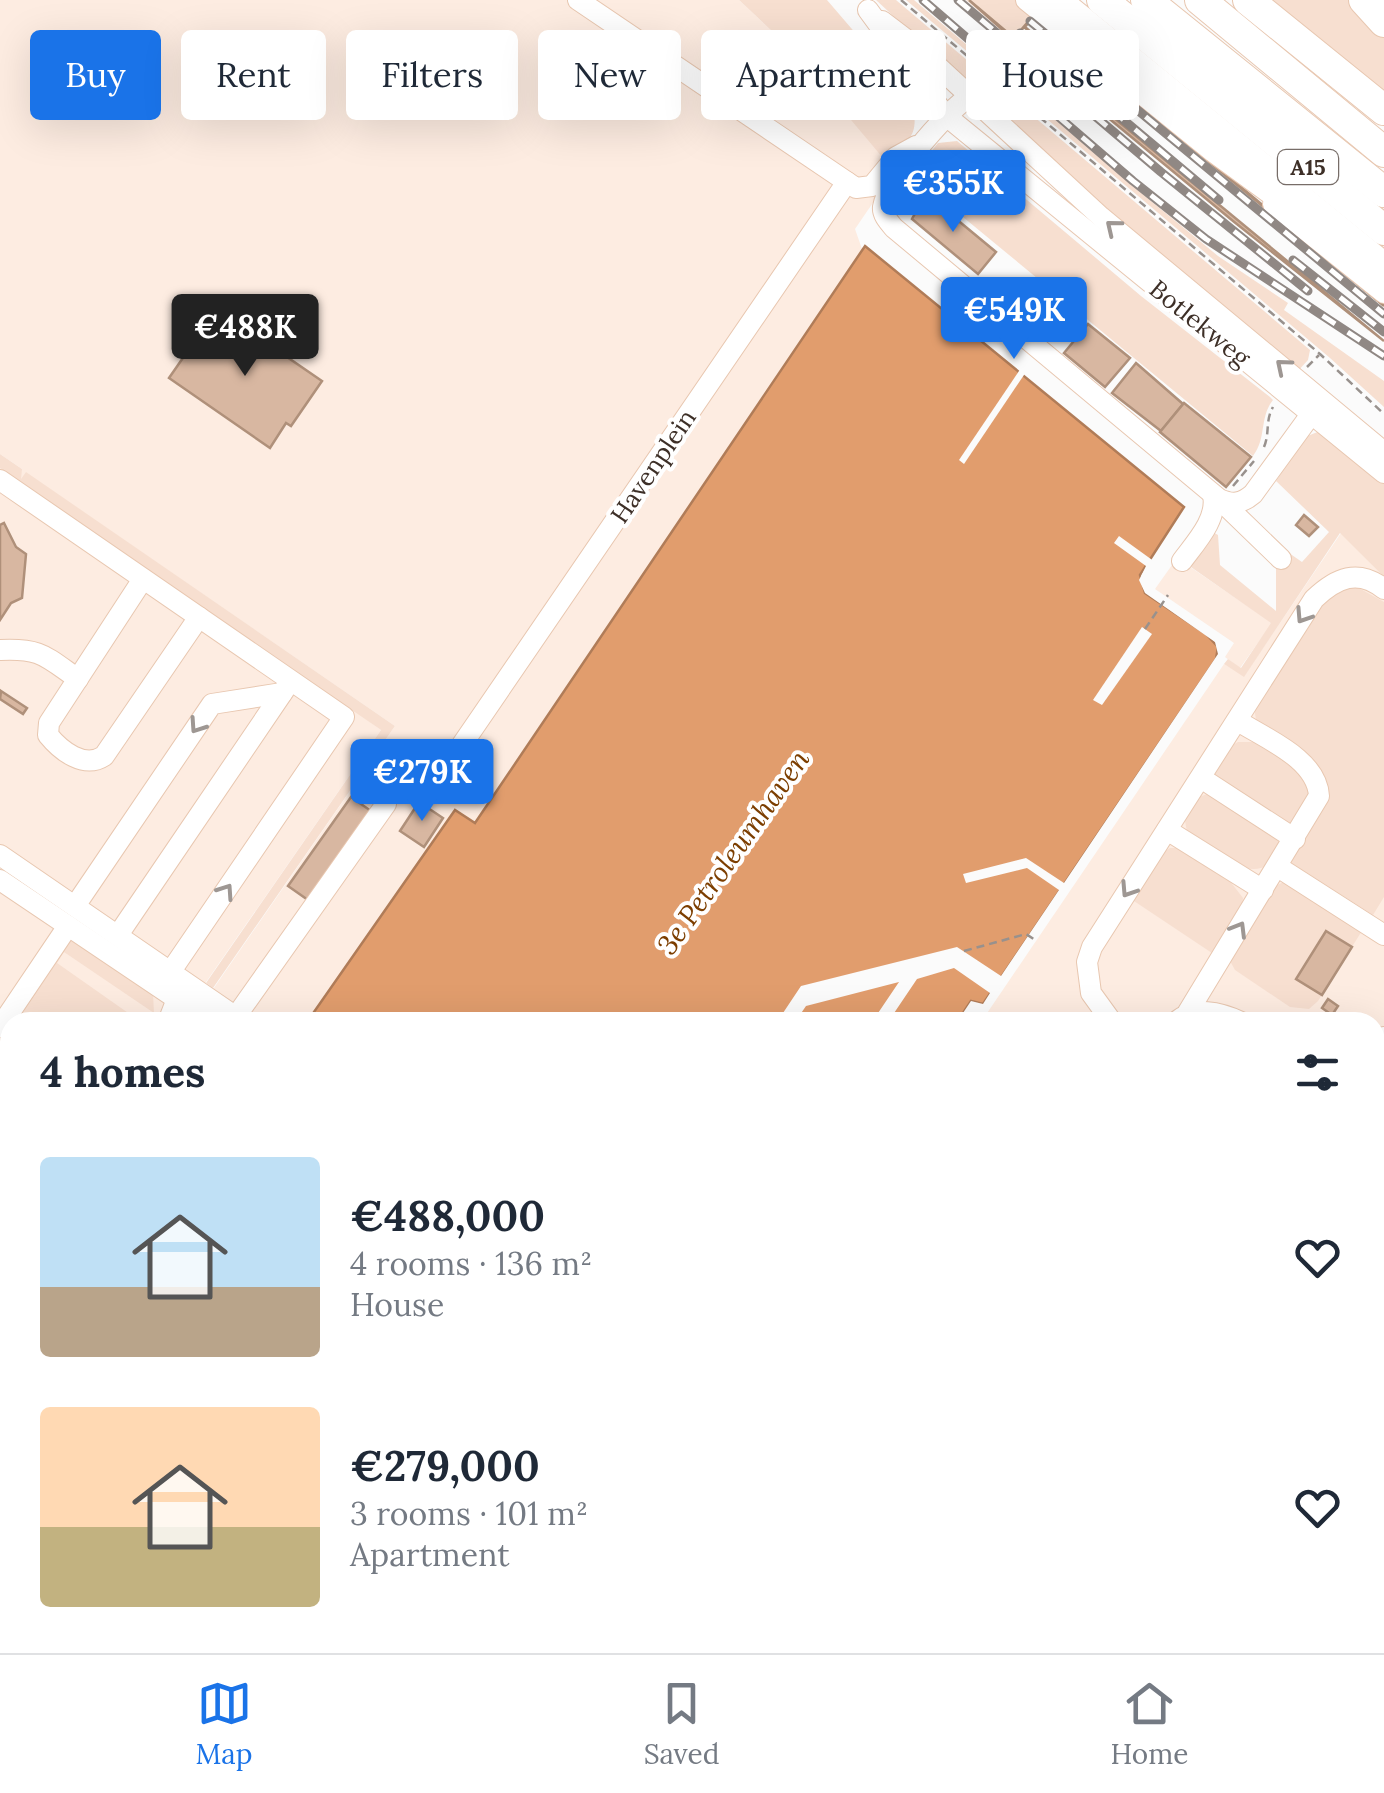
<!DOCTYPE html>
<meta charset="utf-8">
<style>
body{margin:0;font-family:Lora,serif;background:#f6f6f7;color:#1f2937;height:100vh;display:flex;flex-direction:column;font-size:38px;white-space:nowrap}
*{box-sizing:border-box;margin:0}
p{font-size:32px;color:#747a83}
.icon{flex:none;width:55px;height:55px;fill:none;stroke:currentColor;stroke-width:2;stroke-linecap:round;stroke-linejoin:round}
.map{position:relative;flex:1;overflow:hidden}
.drawer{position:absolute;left:0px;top:1012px;width:1385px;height:642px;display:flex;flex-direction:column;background:#fff;border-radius:30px 30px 0 0;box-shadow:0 10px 40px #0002}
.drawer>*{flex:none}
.guide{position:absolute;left:30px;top:30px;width:1325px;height:90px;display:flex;gap:20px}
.price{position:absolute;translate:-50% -85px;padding:0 22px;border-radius:10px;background:#1a73e8;color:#fff;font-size:32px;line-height:65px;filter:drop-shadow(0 2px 5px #0008)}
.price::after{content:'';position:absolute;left:50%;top:60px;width:30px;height:22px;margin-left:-15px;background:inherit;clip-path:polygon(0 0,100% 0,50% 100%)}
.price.selected{background:#222;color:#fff}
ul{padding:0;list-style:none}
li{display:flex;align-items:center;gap:30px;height:250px;padding:0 40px}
li span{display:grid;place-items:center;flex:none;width:280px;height:200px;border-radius:10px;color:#555}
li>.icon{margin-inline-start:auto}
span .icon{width:120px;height:120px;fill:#fffc;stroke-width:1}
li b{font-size:42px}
h2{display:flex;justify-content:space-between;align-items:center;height:120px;padding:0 40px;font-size:42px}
.chip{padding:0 35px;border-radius:10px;background:#fff;box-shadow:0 10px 40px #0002;font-size:35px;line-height:90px}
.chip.selected{background:#1a73e8;color:#fff}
.tabs{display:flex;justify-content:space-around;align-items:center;height:140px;border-top:2px solid #e0e1e3;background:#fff;font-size:28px;color:#747a83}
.tabs a{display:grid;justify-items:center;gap:5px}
.tabs .selected{color:#1a73e8}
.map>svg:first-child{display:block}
</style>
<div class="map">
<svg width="1384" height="1653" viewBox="0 0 1384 1653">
<rect width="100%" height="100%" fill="#fbfbfb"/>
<g fill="#fdece1">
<polygon points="0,0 739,0 793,51 896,169 855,229 862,249 474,823 454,811 307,1022 10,1022 10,1464 0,1479 0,873 200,1008 395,726 25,472 381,730 195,998 0,865 0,468 22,469 0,454"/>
<polygon points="1341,533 1384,577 1384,1653 552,1653 557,1645 1375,1645 1375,1022 981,1022 1224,664 1244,676"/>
<polygon points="1177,558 1272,623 1240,668 1225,657 1234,643 1155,589"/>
</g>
<g fill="#f7dfd0">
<path d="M739,0h88l85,99c7,35 1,42 -29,59l-90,-107z"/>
<polygon points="876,0 896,0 1310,350 1308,360 1297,372 1049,160"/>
<polygon points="906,0 914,0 1151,201 1218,256 1288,303 1284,310 1384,381 1384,407 1330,358"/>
<polygon points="966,0 1018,0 1035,16 1013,41"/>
<polygon points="1266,0 1384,0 1384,95"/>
<path d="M957,141l184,155 129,101 3,3c-14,18 -6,38 -20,56l-341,-281 26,-32z"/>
<polygon points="1320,431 1384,482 1384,577 1340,533 1244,677 1224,664 1228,659 1241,668 1271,623 1188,565 1211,531 1218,535 1220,565 1276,611 1276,567 1289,553 1302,562 1329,532 1276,481 1305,437"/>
<polygon points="0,454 22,469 21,479 26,472 395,726 213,988 206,983 381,730 0,468"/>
<path d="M1357,587l27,15v295l-11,18 -85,-54 37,-65 -69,-77 -2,-11c22,-37 56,-120 103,-121z"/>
<polygon points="1238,742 1254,742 1305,776 1312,796 1294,825 1286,826 1216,779 1214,772 1227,748"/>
<path d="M1207,794l67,41 5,8 -9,21c-27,18 -61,-17 -83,-32l-3,-17 15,-18z"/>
<polygon points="1170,848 1178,848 1229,880 1243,898 1242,908 1218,951 1212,953 1131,899 1162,853"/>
<polygon points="1286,881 1365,926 1318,1001 1309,1009 1290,1007 1235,970 1230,961 1275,886"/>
<polygon points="70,941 77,942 153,994 154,1013 64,952 57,963 141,1022 80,1022 56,1012 43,1012 27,1022 10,1022 10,1079 0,1065 0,1035"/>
</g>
<g fill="#e19d6d" stroke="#b07c58" stroke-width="2.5">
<polygon points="865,246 1184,507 1140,575 1145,593 1206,634 1218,647 1216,659 983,1004 971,1001 957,1022 307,1022 455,810 475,823"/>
<polygon points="10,1468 10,1645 542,1645 536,1653 0,1653 0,1483"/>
</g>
<g fill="#fbfbfb">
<polygon points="1021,368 1026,372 964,464 959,460"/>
<polygon points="1119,536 1155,562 1145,577 1148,589 1218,638 1223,655 987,1007 974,1007 963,1022 957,1022 971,1001 983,1004 990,993 954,968 917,979 888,1022 872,1022 899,982 806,1006 795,1022 777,1022 801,986 957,947 1001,976 1059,890 1027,868 966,883 963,874 1026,858 1064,883 1218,654 1215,642 1145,593 1139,580 1146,566 1114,543"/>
<polygon points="1142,627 1152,634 1102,705 1093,700"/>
</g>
<g fill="#d8b7a1" stroke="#af907a" stroke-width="2.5">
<polygon points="969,0 1014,38 1034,15 1384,306 1033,17 1025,27 1109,99 1024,27 1016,37 1384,341 1233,221 1014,40"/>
<polygon points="926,194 996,252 978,274 912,219"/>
<polygon points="217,309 322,381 291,426 286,423 270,448 169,378"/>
<polygon points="1088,324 1130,358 1105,387 1064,353"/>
<polygon points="1136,363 1183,404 1161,431 1112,393"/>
<polygon points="1184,403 1251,457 1226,487 1160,432"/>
<polygon points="1304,515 1318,527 1309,536 1296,525"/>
<polygon points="4,523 16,547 26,554 22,598 11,603 0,620 0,525"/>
<polygon points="1,691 27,708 23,714 0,699"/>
<polygon points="351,797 371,811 308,900 288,886"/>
<polygon points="419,802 443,818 424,847 400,831"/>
<polygon points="1326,931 1352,947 1322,995 1296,979"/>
<polygon points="1328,999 1338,1006 1332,1015 1322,1008"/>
</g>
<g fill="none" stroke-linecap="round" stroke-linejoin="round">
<defs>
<g id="minor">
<polyline points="578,0 856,188 872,186 896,157 916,146"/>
<polyline points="1026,0 1213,152 1287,206"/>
<polyline points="868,10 945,115 1384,473"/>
<polyline points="882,21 920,50 1101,217 1384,452"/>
<path d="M968,97c-23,18 -80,80 -85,110 -1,8 6,15 11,21l325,271c14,6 22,5 34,-5l59,-81"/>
<polyline points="1273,204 1384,293"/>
<polyline points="0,480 344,717 171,971"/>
<polyline points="1219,499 1281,559"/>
<path d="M1182,561c14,-19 36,-42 31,-66"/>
<path d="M143,579l-94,144 -1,12c13,16 36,34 56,21l95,-139"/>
<path d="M0,650c41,-2 45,6 78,29"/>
<polyline points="459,749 847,182"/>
<polyline points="1201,778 1295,839"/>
<polyline points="1167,830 1263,890"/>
<polyline points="0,855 236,1017"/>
<polyline points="1278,867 1384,935"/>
<polyline points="0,880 211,1022"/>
<polyline points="75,906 212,704 282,693"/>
<polyline points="118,935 285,689"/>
<path d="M1188,1012l131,-216c-2,-37 -53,-57 -81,-75"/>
<polyline points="168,1022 177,999"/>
<polyline points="232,1022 386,804"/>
<path d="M1112,1022l-21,-29 -4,-31 5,-15 222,-348c22,-21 44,-31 70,-10"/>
<path d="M1176,1022c18,-16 44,-10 65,0"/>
<polyline points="0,1027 68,926"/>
<polyline points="1375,1039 1384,1037"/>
<polyline points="0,1076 10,1090"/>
<polyline points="1375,1078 1384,1083"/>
<polyline points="0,1169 10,1159"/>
<polyline points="0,1184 10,1191"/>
<polyline points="0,1234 10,1220"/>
<polyline points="1375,1290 1384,1296"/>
<polyline points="0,1384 10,1369"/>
<polyline points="1375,1506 1384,1512"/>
<polyline points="1375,1548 1384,1534"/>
<polyline points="914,1645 927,1653"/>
<polyline points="1218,1645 1231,1653"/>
<polyline points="577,1653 583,1645"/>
<polyline points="1310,1653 1315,1645"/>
</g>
<g id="highway">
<polyline points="1055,0 1384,268"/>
<polyline points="1102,0 1384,230"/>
<polyline points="1146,0 1384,192"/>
<polyline points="1200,0 1384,152"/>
<polyline points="1248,0 1384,110"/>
<polyline points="1364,0 1384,22"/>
</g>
</defs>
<use href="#minor" stroke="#e8c7b0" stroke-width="22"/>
<use href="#highway" stroke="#e8c7b0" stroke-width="32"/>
<g stroke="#98918d" stroke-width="2.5" stroke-dasharray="8 5" stroke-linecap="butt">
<polyline points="901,0 1320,354 1384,414"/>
<polyline points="1307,367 1319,355"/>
<path d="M1264,447c6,-14 1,-26 9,-40"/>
<polyline points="1233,486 1254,461"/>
<polyline points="1145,629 1168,595"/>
<polyline points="964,951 1026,934 1035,940"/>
</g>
<use href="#minor" stroke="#fff" stroke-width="20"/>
<use href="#highway" stroke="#fff" stroke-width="30"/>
<defs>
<g id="rail">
<polyline points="923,0 1133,181 1206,239 1384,356"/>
<polyline points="958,0 1161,172 1308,291"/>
<polyline points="1030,21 1384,314"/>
<polyline points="1020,33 1219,200"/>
<polyline points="1293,260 1384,332"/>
</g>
</defs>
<use href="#rail" stroke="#908884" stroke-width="9"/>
<use href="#rail" stroke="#fff" stroke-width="5" stroke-dasharray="15" stroke-linecap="butt"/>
</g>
<defs><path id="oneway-chevron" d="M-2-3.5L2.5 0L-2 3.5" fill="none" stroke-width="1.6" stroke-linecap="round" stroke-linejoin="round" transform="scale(2.5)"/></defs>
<g stroke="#9e9793">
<use href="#oneway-chevron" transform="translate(1113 227) rotate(-141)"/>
<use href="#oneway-chevron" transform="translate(1283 366) rotate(-140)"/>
<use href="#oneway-chevron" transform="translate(1303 616) rotate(123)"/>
<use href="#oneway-chevron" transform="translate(197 726) rotate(124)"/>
<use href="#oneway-chevron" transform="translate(1128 890) rotate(123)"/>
<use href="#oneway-chevron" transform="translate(226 891) rotate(-56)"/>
<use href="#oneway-chevron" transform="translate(1239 929) rotate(-59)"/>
</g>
<g text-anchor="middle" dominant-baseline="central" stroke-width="8" stroke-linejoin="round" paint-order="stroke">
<rect fill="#fff" stroke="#776d68" stroke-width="2.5" x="1278" y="150" width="60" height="34" rx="8"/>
<g font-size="22" font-weight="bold" fill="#3d2f27">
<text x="1308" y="167">A15</text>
</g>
<g font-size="25" fill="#3d2f27" stroke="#fff">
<text transform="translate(1200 323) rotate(39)">Botlekweg</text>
<text transform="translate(653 466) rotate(-56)">Havenplein</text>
</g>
<g font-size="28" font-style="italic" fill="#7c3e00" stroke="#fff">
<text transform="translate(733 852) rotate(-55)">3e Petroleumhaven</text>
</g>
</g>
</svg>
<b class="price" style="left:953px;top:235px">€355K</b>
<b class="price" style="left:1014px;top:362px">€549K</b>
<b class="price selected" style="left:245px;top:379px">€488K</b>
<b class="price" style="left:422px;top:824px">€279K</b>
<div class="guide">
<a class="chip selected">Buy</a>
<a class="chip">Rent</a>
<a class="chip">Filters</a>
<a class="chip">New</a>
<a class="chip">Apartment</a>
<a class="chip">House</a>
</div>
<section class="drawer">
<h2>4 homes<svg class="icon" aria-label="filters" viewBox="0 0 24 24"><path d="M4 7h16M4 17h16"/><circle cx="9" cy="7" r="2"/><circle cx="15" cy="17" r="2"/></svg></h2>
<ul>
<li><span style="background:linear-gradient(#bfe0f5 65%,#b9a48a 0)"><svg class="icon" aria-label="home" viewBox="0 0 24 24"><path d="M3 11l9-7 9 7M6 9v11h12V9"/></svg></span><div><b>€488,000</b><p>4 rooms · 136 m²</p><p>House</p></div><svg class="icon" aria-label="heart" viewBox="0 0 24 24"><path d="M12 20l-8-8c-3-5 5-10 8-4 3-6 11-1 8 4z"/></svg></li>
<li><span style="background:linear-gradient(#ffd9b3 60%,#c2b280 0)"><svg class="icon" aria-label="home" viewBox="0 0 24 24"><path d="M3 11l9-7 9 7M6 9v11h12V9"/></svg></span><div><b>€279,000</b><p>3 rooms · 101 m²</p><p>Apartment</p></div><svg class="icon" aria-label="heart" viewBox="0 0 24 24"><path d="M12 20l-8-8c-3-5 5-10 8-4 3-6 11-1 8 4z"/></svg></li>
</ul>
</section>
</div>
<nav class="tabs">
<a class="selected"><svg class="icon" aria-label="map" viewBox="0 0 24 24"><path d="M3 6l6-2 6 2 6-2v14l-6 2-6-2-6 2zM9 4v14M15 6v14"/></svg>Map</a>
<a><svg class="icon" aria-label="saved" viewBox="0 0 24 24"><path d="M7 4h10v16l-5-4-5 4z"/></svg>Saved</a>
<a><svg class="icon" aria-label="home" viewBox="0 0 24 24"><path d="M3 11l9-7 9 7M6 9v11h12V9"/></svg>Home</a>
</nav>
